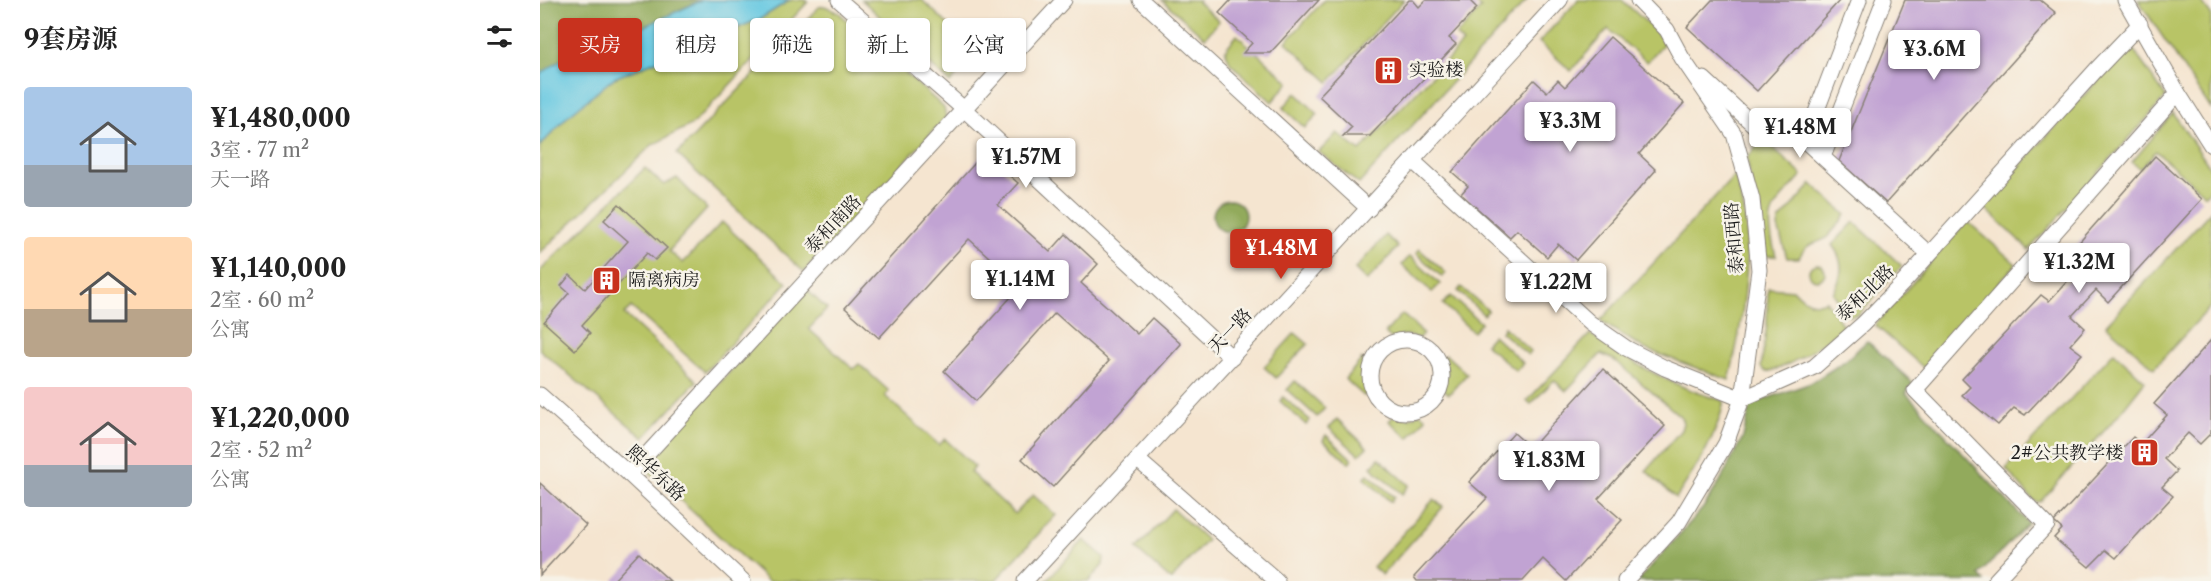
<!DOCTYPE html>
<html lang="zh">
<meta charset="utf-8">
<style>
body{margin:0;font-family:"Libre Caslon Text","Noto Serif SC",serif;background:#f2f2f2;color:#222;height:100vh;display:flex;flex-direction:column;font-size:22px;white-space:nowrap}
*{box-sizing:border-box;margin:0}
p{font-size:20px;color:#767676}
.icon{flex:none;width:33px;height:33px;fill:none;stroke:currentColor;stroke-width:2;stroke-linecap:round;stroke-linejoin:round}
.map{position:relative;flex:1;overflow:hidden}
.sheet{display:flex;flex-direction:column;background:#fff;width:540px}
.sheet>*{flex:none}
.guide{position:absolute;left:18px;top:18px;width:570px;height:54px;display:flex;gap:12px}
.price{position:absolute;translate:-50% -51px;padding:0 14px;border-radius:6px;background:#fff;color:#222;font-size:20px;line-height:39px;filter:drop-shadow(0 2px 3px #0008)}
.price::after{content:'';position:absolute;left:50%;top:36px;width:18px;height:14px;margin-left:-9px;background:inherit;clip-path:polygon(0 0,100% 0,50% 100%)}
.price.on{background:#c8321e;color:#fff}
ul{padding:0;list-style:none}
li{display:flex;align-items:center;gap:18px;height:150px;padding:0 24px}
li span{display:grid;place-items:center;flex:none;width:168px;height:120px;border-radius:6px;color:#555}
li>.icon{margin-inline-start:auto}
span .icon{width:72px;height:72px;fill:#fffc;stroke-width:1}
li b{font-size:26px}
h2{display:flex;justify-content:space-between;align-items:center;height:72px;padding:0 24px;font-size:26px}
.chip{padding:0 21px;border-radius:6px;background:#fff;box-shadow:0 2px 4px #0004;font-size:21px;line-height:54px}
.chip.on{background:#c8321e;color:#fff}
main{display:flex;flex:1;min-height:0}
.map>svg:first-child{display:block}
</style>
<main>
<section class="sheet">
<h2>9套房源<svg class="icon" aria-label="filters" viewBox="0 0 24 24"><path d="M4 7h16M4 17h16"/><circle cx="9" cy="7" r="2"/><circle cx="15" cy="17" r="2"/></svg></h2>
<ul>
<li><span style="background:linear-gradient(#a9c7e8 65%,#9aa5b1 0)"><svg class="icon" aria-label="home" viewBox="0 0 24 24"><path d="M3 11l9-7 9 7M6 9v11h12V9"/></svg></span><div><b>¥1,480,000</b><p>3室 · 77 m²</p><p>天一路</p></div></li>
<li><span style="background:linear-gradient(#ffd9b3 60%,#b9a48a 0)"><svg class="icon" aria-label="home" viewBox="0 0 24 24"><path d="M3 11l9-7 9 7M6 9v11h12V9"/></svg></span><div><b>¥1,140,000</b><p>2室 · 60 m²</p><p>公寓</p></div></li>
<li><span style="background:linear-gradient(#f6c9c9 65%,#9aa5b1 0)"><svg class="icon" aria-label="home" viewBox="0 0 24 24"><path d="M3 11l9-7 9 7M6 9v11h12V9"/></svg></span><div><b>¥1,220,000</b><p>2室 · 52 m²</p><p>公寓</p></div></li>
</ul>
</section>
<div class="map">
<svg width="1671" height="581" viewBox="0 0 1671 581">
<rect width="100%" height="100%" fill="#f7f3e8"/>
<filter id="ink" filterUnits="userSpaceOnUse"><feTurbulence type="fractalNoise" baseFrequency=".0167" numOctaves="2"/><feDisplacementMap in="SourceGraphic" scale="12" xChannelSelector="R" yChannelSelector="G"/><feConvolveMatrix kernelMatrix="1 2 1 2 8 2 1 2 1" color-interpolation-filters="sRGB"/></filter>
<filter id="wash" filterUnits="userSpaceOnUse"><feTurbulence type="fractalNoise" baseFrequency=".008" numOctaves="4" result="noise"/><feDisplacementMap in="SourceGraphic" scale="24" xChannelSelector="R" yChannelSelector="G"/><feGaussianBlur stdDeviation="1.35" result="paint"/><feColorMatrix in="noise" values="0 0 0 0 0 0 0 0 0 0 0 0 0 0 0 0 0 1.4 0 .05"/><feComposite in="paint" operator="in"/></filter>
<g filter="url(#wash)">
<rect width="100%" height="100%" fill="#f5e5d0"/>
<g fill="#b8c466" stroke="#6a7041" stroke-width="1.5">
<polygon points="250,0 264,0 268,2 153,124 112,145 0,253 0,146 28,116 74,78 220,19"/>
<polygon points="322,0 382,0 437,52 410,83"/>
<polygon points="622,0 659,0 658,2 679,21 665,38"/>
<polygon points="784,0 864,0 789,82 746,42"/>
<polygon points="933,0 987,0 819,184 779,152 797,133 820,151 923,43 916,36 941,8"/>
<polygon points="1038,0 1082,0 1116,31 1124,43 1107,62 1068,29 1031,71 999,42"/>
<polygon points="1598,0 1660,0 1671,15 1671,109"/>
<polygon points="285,6 299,13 401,105 404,108 406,117 264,272 137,154 279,7"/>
<polygon points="697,35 749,82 732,102 690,63 685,50"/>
<polygon points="1590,45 1626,97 1489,250 1443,206"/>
<polygon points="756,93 778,114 765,128 743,108"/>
<polygon points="1633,113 1671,169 1671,189 1665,195 1616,151 1600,169 1592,162"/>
<path d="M1223,139l39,36c-30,35 -39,34 -26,81h-14l-15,-98z"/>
<polygon points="105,168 124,185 137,178 167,209 129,251 143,263 182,222 247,283 165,372 91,307 84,314 157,381 104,438 0,350 0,271"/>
<path d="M1195,175c3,12 7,24 9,36 9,48 -3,122 -15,169l-84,-31 -45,-28z"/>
<path d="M1272,184l34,31c-6,7 -13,17 -20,23 -11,8 -18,2 -27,20h-12l-9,-31 1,-6z"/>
<polygon points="1671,211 1671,306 1614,368 1566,325"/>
<polygon points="1427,221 1476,264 1384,368 1335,325"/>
<path d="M1314,222l48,44 -44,49 -9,1 -16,-23c10,-16 12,-32 -1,-48z"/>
<polygon points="846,235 858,247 827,281 815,269"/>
<polygon points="879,249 906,273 902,277 876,253"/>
<polygon points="870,256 900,284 892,292 862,265"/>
<circle cx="1277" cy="272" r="8"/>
<polygon points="921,287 948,310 944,315 918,291"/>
<path d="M1228,288l26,2c10,11 18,16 32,11l18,26c-20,16 -53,40 -78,45l-5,-5 6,-42z"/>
<polygon points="266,289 287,309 269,329 313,369 319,364 349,391 345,396 399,445 405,439 435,467 430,472 475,514 493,495 516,515 455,581 228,581 103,466"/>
<polygon points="911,296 941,323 933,332 903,304"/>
<polygon points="862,314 883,333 879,338 866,335 852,339 845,333"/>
<polygon points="964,327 991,351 988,355 961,332"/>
<polygon points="755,333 768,344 736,378 724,367"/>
<path d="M1050,334c42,29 85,54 134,67 -7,36 -28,67 -48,97l-30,-27 35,-41 2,-7 -2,-6 -67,-57 -13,-6 -35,37 -12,-11 -23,24 -4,-3z"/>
<polygon points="953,335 983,363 976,371 945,344"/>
<polygon points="1574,352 1605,381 1575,419 1502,500 1499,502 1494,501 1466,469"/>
<polygon points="906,355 927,374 909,394 903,389 907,370 901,360"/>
<path d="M822,359l5,4c-4,8 -3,21 1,29l-4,4 -19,-17z"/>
<polygon points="755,381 785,408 777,417 747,390"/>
<polygon points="743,397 770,420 766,425 740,401"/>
<polygon points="880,413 886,418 869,438 849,421 854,416 870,418"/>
<polygon points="797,419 827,447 819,455 789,428"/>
<polygon points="786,435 812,459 809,463 783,440"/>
<polygon points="839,458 869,485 862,494 831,467"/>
<polygon points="828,474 854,497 851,502 824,478"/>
<polygon points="894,499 903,507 842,575 833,567"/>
<polygon points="633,509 667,540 631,580 596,549"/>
<polygon points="544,540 564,557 563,565 549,581 506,581"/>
</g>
<g fill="#92aa5b" stroke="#57633c" stroke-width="1.5">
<polygon points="10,0 162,0 92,32 43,45 0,75 0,5"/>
<circle cx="689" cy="216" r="16"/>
<polygon points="1327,341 1373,383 1366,393 1488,523 1439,575 1444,581 1098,581 1163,508 1179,483 1203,437 1211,404 1271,383 1305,361"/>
</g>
<polygon fill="#63c7e1" stroke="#40727e" stroke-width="1.5" points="162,0 250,0 220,19 74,78 28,116 0,146 0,75 2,73 43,45 92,32"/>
<g id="blocks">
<g fill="#c1a3d3">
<polygon points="691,0 779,0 730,53 703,53 712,43 679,13"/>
<polygon points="869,0 873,0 879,7 886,0 929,0 937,8 909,38 916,44 830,136 803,136 812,127 779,96"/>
<polygon points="1172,0 1300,0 1217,91 1147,27"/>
<polygon points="1365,0 1500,0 1516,13 1346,203 1299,161"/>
<polygon points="1070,37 1144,103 1099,154 1116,170 1036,260 1018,244 1007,257 977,230 970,237 921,194 928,186 912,172 994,80 1007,92 1018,80 1025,87"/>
<polygon points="444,153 478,183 458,205 510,252 526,234 558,264 541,283 597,334 612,318 641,344 513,487 482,459 569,361 515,313 436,401 404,371 481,286 429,239 339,338 305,308"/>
<polygon points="1615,156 1662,199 1568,302 1556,290 1543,304 1532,316 1545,328 1530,345 1542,354 1485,415 1474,408 1458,425 1422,395 1430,387 1422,379 1501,295 1509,301 1535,273 1522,262"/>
<polygon points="79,204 127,248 115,260 107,253 42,325 50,333 35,350 4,322 29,293 21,286 30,275 45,289 88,241 64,220"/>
<polygon points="1671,340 1671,433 1660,444 1648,433 1624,459 1637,471 1622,487 1633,496 1576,558 1566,550 1549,567 1514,538 1522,529 1514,522 1593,437 1601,444 1627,415 1614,404"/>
<polygon points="1063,369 1125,426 1058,499 1082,520 1026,581 1003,559 983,581 877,581 874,577 947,498 929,482 974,433 991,448"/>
<polygon points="0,483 46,525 0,575"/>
<polygon points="99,553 130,581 73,581"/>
</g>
</g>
</g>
<g filter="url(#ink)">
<use href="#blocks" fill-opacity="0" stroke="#888076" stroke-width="1.5"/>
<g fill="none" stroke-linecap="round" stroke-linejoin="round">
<defs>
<g id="street">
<polyline points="299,0 425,110 692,358"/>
<polyline points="601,0 829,209"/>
<polyline points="1585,0 1638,93 1671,145"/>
<polyline points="1164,79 1217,128 1265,141 1389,254"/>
<polyline points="1265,141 1319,0"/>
<polyline points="1283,157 1344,0"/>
<polyline points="873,161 1050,323 1086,348 1125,368 1202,399"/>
<circle cx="866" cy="376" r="36"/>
<polyline points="0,395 89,474 203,581"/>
<polyline points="1202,399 1274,367 1323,324 1364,282 1556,70 1600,24"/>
<polyline points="598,460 737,581"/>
<polyline points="89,474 524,0"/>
<polyline points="485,581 1020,0"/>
<polyline points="1085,581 1139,522 1186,443 1202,399 1219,270 1212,199 1194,134 1142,58 1127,30 1098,0"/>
<polyline points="1458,581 1456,580 1507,525 1375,390 1638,93"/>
</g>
</defs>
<use href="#street" stroke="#888076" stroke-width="17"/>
<use href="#street" stroke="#fff" stroke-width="15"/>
</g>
</g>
<defs>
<symbol id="building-square" viewBox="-11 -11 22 22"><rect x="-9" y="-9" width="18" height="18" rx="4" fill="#c8321e" stroke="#f7f3e8"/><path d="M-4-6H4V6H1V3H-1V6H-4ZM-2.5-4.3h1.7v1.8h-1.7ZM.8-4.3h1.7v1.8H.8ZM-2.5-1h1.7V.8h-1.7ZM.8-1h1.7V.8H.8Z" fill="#fff"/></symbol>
</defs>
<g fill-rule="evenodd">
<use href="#building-square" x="832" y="54" width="33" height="33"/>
<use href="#building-square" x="50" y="264" width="33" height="33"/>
<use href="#building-square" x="1588" y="436" width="33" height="33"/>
</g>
<g text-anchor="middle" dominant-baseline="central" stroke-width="5" stroke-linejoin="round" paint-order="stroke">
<g font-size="18" fill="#1c1c1c" stroke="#f7f3e8" text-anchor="start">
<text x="869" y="70">实验楼</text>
<text x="88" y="280">隔离病房</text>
<text x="1583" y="453" text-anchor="end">2#公共教学楼</text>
</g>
<g font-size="18" fill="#1c1c1c" stroke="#f7f3e8">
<text transform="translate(293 224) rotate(-47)">泰和南路</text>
<text transform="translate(1194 238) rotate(-95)">泰和西路</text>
<text transform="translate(1325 293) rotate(-44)">泰和北路</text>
<text transform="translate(690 331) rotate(-47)">天一路</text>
<text transform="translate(116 473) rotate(43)">熙华东路</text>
</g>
</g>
</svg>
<b class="price" style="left:1394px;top:81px">¥3.6M</b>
<b class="price" style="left:1030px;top:153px">¥3.3M</b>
<b class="price" style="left:1260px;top:159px">¥1.48M</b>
<b class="price" style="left:486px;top:189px">¥1.57M</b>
<b class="price on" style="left:741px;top:280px">¥1.48M</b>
<b class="price" style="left:1539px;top:294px">¥1.32M</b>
<b class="price" style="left:480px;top:311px">¥1.14M</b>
<b class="price" style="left:1016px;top:314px">¥1.22M</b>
<b class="price" style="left:1009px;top:492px">¥1.83M</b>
<div class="guide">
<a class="chip on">买房</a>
<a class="chip">租房</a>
<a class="chip">筛选</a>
<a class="chip">新上</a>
<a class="chip">公寓</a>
</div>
</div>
</main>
